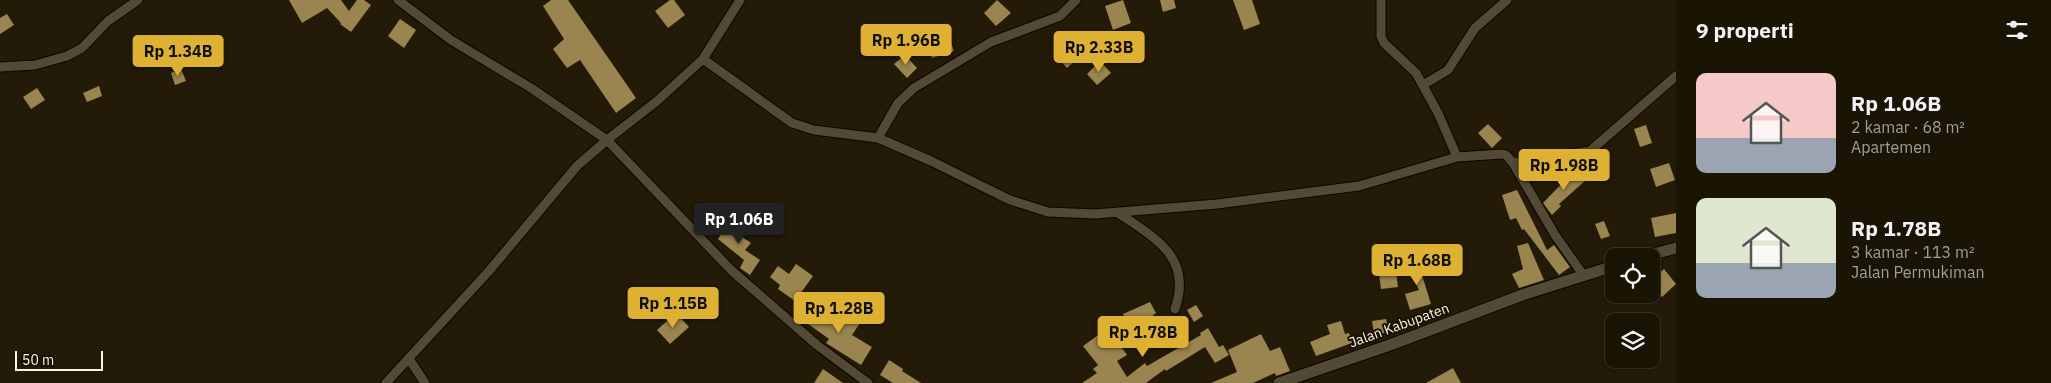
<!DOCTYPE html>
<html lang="id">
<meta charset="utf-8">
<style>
:root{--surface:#1a1405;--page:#272113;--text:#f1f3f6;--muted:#9f9e9a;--line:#383327;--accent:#deb133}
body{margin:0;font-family:"IBM Plex Sans",sans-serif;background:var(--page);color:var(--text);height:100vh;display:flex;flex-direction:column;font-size:19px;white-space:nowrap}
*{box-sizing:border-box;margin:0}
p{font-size:16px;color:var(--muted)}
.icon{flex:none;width:28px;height:28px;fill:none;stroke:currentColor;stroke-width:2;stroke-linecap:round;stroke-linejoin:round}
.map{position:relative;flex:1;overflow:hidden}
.sheet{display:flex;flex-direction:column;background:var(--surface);width:375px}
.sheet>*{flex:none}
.fabs{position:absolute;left:1605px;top:248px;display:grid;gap:10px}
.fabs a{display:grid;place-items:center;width:55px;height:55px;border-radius:10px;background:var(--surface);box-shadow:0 1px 4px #0004,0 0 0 1px var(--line);font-size:25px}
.scale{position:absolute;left:15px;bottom:12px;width:88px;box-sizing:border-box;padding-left:5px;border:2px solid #faf5e8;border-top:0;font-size:14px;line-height:18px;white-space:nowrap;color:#faf5e8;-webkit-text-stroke:4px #191201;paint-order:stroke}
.price{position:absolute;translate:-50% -42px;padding:0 11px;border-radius:5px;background:var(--accent);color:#111;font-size:16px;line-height:32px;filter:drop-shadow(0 1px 2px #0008)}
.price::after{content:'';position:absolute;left:50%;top:30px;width:15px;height:11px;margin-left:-8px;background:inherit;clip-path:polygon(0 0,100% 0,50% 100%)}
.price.selected{background:#222;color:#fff}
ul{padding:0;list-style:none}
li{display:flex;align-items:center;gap:15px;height:125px;padding:0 20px}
li span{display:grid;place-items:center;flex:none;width:140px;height:100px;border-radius:10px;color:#555}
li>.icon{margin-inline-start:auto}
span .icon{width:60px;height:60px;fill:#fffc;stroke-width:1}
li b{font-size:21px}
h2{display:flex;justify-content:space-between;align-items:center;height:60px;padding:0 20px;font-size:21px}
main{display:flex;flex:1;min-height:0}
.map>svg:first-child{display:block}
.building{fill:#9a844f}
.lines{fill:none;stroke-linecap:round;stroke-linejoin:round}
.minor-casing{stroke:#0c0500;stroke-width:11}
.tertiary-casing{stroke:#0c0500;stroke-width:13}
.minor{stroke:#534a35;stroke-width:9}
.tertiary{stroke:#534a35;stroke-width:11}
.labels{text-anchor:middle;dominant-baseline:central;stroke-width:4;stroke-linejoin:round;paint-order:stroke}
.street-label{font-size:14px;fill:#faf5e8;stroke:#191201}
</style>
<main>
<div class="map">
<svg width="1676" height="383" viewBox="0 0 1676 383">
<rect width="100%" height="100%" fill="#231b07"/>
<path class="building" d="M289,0H341L349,11L357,0H364L371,5L351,32L340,24L341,23L327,8L302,23Z
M551,0H568L636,98L616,113L580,60L567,68L553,49L564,39L543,6Z
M670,0H674L685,15L668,28L655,11Z
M997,0L1011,13L996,26L984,13Z
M1123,0L1131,23L1113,30L1105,6Z
M1160,0H1174L1176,8L1163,12Z
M1233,0H1252L1260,24L1244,30Z
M7,14L14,25L0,34V18Z
M400,19L416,30L404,48L388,36Z
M948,34L954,51L932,58L926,42Z
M1069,42L1081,55L1067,68L1055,55Z
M905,55L917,68L907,78L894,64Z
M1100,61L1111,73L1097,85L1087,74Z
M181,69L186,81L175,85L171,73Z
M99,86L102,96L87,102L83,93Z
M37,88L45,100L31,109L23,97Z
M1488,124L1502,138L1492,148L1478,133Z
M1646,125L1652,143L1640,147L1634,129Z
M1669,163L1675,180L1656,187L1650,169Z
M1576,169L1586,180L1559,204L1561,206L1552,215L1543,203Z
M1517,190L1547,250L1554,245L1570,267L1559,275L1524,229L1522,230L1516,218L1510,220L1502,195Z
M1676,213V233L1655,237L1651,218Z
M732,217L742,223L736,233L751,243L745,250L760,260L750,275L740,268L744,260L718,239Z
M1604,221L1610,236L1601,239L1595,224Z
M1528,243L1544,280L1519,288L1512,274L1523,269L1517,246Z
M1415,254L1423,271L1421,272L1431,304L1410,310L1405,294L1419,290L1405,258Z
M1394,257L1398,287L1381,289L1377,259Z
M796,264L813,276L795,301L778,289L780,285L770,277L778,266L789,274Z
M1664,269L1676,284L1662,297L1651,285V280Z
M1150,302L1156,313L1153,315L1163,331L1151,339L1140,320L1128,325L1123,314Z
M1196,305L1203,316L1194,322L1187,310Z
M802,307L816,314L818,311L839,326L849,311L862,320L852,335L872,347L861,365L826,343L829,339L797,316Z
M676,313L689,327L670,344L657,330Z
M1386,319L1389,332L1374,335L1372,321Z
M1341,321L1345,334L1349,333L1352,343L1316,356L1310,342L1330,334L1327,325Z
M1108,328L1127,355L1117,361L1127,377L1145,363L1147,366L1201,335L1200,333L1208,328L1219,347L1223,345L1229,355L1215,363L1205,347L1166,371L1165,369L1146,383H1082L1097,373L1093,369L1098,365L1083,346Z
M1261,334L1270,351L1280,347L1290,371L1276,376L1275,373L1253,383H1211L1237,372L1228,350Z
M889,360L903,369L902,371L921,383H893L880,375Z
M1453,368L1461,383H1426Z
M823,369L843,383H814Z"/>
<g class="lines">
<defs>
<path id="minor" d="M398,0L451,40L531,88L607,140L731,270L817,345L868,383
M1381,0V36L1384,43L1416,73L1438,113L1457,157
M703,59L792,123L814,130L878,138L931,161L1010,200L1048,212L1095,214L1217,204L1359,186L1457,157L1502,154L1506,155L1513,163L1555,235L1584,276
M0,67L35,65L67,56L82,48L108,21L138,0
M1423,85L1448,70L1475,28L1507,0
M878,138L898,103L914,88L991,42L1060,16L1076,0
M1513,163L1590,151L1676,76
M1117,212C1154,238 1193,256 1175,309
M409,359L425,383
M386,383L489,271L577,166L607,140L657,101L703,59L740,0"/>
<path id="tertiary" d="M1646,256L1676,248
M1279,383L1390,345L1525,294L1614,266"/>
</defs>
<use href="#minor" class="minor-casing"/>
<use href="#tertiary" class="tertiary-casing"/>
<use href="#minor" class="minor"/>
<use href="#tertiary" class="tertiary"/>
</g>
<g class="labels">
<g class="street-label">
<text transform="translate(1399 325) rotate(-20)">Jalan Kabupaten</text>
</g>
</g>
</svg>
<div class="fabs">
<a><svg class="icon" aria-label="locate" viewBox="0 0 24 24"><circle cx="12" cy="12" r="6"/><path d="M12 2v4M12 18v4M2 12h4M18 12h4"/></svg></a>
<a><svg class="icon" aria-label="layers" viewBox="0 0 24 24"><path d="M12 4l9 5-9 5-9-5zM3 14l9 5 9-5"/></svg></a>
</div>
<div class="scale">50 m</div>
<b class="price" style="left:906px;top:66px">Rp 1.96B</b>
<b class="price" style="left:1099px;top:73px">Rp 2.33B</b>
<b class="price" style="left:178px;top:77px">Rp 1.34B</b>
<b class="price" style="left:1564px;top:191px">Rp 1.98B</b>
<b class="price selected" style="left:739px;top:245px">Rp 1.06B</b>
<b class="price" style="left:1417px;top:286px">Rp 1.68B</b>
<b class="price" style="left:673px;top:329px">Rp 1.15B</b>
<b class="price" style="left:839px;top:334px">Rp 1.28B</b>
<b class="price" style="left:1143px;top:358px">Rp 1.78B</b>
</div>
<section class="sheet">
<h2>9 properti<svg class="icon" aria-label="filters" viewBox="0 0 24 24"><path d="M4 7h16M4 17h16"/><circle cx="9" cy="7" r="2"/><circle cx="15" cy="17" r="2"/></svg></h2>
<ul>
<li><span style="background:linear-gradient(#f6c9c9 65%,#9aa5b1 0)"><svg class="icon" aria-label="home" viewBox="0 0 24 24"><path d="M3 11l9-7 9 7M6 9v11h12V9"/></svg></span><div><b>Rp 1.06B</b><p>2 kamar · 68 m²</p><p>Apartemen</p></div></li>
<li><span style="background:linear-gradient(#dfe7d0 65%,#9aa5b1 0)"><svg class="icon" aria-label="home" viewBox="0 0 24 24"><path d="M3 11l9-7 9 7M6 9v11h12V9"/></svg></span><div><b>Rp 1.78B</b><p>3 kamar · 113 m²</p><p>Jalan Permukiman</p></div></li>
</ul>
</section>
</main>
